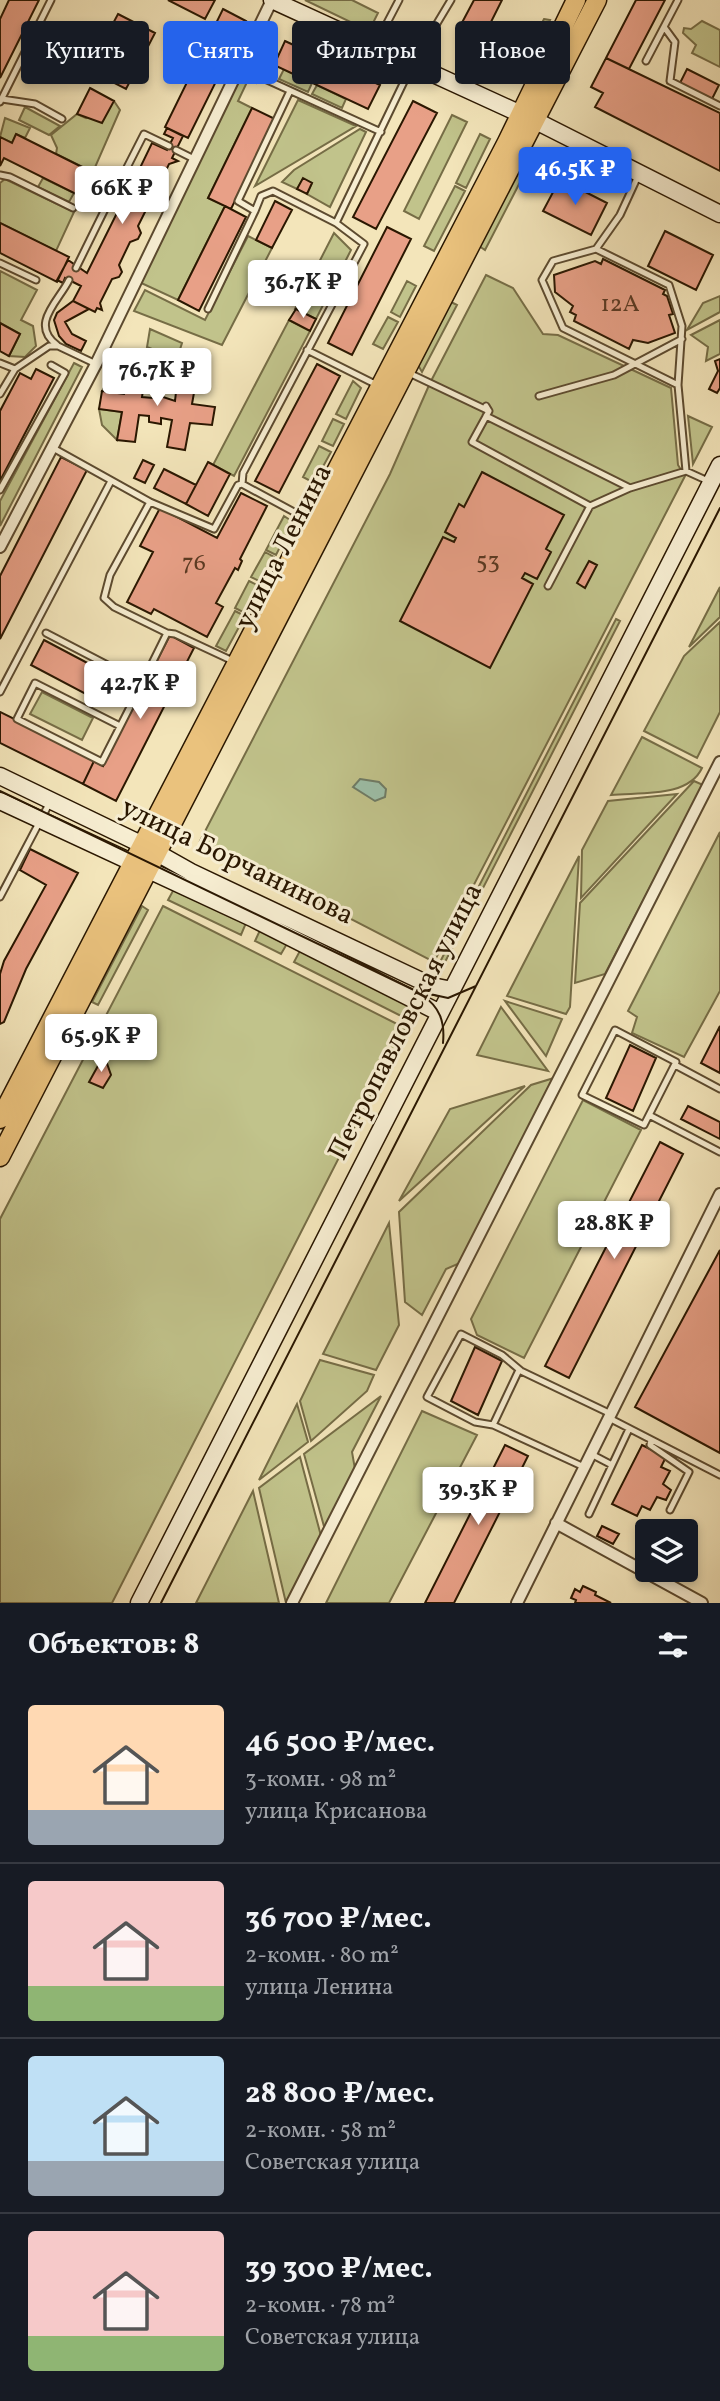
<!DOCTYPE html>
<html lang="ru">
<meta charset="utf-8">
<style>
:root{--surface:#171b24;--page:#242831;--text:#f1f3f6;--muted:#9ea1a6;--line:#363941;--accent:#2563eb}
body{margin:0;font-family:Vollkorn,serif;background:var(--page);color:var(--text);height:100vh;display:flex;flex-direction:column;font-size:26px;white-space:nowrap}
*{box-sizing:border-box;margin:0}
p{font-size:23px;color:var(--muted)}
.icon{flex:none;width:38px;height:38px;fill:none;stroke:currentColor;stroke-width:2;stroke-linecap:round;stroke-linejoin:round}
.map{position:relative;height:1603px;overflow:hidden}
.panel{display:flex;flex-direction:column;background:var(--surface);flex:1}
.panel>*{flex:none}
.hud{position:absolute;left:21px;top:21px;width:679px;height:63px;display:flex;gap:14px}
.buttons{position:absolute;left:635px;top:1519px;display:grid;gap:14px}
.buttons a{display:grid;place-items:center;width:63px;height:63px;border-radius:7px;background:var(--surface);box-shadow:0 4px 10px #0003;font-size:35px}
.price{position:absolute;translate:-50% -60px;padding:0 16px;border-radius:7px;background:#fff;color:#222;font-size:23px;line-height:46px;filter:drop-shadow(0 2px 4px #0008)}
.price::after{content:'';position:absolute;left:50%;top:42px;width:21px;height:16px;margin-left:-10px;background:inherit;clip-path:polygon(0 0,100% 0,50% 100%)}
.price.selected{background:var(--accent);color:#fff}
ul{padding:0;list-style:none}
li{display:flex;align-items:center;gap:21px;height:175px;padding:0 28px}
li+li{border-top:2px solid var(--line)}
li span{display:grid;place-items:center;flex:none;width:196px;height:140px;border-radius:7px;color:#555}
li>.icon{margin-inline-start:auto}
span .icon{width:84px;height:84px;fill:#fffc;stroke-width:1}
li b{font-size:30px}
h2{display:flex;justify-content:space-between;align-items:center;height:84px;padding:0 28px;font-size:30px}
.pill{padding:0 24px;border-radius:7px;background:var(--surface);box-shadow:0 4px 10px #0003;font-size:24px;line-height:63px}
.pill.selected{background:var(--accent);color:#fff}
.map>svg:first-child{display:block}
.green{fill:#c1c38b;stroke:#766d46;stroke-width:2}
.water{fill:#9dc0a9;stroke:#6f7c66;stroke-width:2}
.building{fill:#e8a087;stroke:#2a1701;stroke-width:2}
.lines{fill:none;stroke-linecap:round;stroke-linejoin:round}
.lane-casing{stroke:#5c4a2f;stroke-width:9}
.street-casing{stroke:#5c4a2f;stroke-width:14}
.secondary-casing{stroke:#2a1701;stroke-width:19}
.primary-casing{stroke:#2a1701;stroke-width:21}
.lane{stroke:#f7eed2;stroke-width:5}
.street{stroke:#f7eed2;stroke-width:10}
.secondary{stroke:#f7eed2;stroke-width:16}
.primary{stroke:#eac27d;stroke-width:18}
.tram{stroke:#2a1701;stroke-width:2}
.labels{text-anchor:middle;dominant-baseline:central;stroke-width:6;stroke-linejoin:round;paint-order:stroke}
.number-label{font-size:24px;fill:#5a3922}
.street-label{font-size:28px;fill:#2a1701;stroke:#f7eed2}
</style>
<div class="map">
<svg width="720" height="1603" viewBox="0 0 720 1603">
<rect width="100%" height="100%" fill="#f3e5ba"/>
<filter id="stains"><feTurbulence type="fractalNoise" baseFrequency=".00286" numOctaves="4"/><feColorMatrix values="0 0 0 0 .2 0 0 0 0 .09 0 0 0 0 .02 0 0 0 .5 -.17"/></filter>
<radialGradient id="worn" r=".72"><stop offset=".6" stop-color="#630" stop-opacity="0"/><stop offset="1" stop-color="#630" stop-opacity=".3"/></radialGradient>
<path class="green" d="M305,0H352L378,13L369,31Z
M544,19L550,20L524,70L520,64Z
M702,21L720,30V67L692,53L696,45L683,33L684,28L691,29Z
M284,69L312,83L308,92L279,79Z
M242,73L257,80L256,83L248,80L238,101L252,108L208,198L225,206L178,300L139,282Z
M317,85L346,99L342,108L312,94Z
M298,100L356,126L255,186Z
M114,101L120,110L93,172L56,154L57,148L51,135L77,114L86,118Z
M25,107L60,126L49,135L19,120Z
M452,115L467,122L419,219L404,211Z
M5,118L30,128L25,138L16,134L12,143L0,137Z
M360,129L366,132L330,207L307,194L312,183L303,179L297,189L282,182L294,170Z
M480,134L490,139L466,188L456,183Z
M524,160L530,163L485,250L479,246Z
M43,178L74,193L69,202L38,187Z
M5,179L74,212L56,251L0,223V183Z
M455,186L465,191L434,251L424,246Z
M334,233L351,250L316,319L295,309Z
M248,236L272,248L222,345L134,311L145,290L205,320Z
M0,271L37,290L21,320L33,326L36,346L25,357L9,356L20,334L0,323Z
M486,275L513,288L543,334L558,335L671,388L678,465L685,476L434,962L200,841L390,474L430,383Z
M407,281L416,286L400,317L391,312Z
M720,296V312L687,330L703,303Z
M451,302L457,305L422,372L418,365Z
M388,317L398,322L383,349L373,344Z
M289,320L310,331L234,476L213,465Z
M720,320V354L706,361L708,347L691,335Z
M150,329L182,343L177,359L147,347Z
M74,363L82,367L0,526V501Z
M129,366L124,394L102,391L112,374Z
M353,381L361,388L346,419L336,414Z
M99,409L122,412L117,440L102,425Z
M688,416L712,427L693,464Z
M333,419L344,424L333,446L322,441Z
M319,446L331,452L314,483L303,477Z
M284,516L290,520V527L276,555L266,550Z
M265,552L274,557L261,582L251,577Z
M249,581L259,586L245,613L235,608Z
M720,587V617L689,647Z
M235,611L245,616L226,651L216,646Z
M616,619L620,621L444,964L440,962Z
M720,622V712L697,758L644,731L684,656Z
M42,692L93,718L82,740L30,714Z
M642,737L702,768C688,798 640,792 611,795Z
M694,781L703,785L605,974L575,983L580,903Z
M677,794L581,898L582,850L608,801Z
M720,832V991L684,1057L632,1033L637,1017L628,1011Z
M579,856L570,1007L566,1014L507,996Z
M174,889L246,923L241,935L168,900Z
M142,906L148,910L98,1005L92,1002Z
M163,906L405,1028L112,1603H0V1219Z
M261,928L288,942L281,954L255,941Z
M302,947L412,1006L405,1018L294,962Z
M505,1001L562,1019L546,1056Z
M501,1007L548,1071L477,1055Z
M554,1078L460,1263L446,1269L422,1315L405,1302L399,1212L531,1085Z
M525,1086L399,1201L450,1109Z
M583,1100L641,1130L524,1358L477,1335L471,1319Z
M389,1223L399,1325L376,1370L323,1354Z
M320,1360L374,1375L367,1391L311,1441L300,1401Z
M381,1396L352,1452L355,1469L325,1530L304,1454Z
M297,1404L308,1442L259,1480Z
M422,1411L477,1435L389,1603H326Z
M300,1457L321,1536L286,1603L259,1488Z
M253,1491L279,1603H196Z"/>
<path class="water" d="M360,779L379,782L386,789L385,797L375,801L353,787Z"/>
<path class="building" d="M9,0H39L0,78V19Z
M168,0H215L205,19Z
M474,0H502L480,44L457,32Z
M636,0H665L629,69L606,58Z
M223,9L246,21L188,138L165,127Z
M118,14L155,33L126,89L89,70L99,51L113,59L124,39L109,31Z
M285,41L380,85L368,109L274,65Z
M606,58L720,113V171L595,107L603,93L591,87Z
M687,69L719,85L712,99L680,83Z
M90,88L114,101L102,123L77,114Z
M413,101L437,113L376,229L353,217Z
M252,108L275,119L231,209L208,198Z
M167,128L183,136L172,158L178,161L169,164L158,187L161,195L158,201L150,202L138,226L141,233L138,239L130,242L119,265L122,272L119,277L112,279L100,303L102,310L97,308L95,312L73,301L81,286L65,278L63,283L57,280L68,260L87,273L119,209L104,201L102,205L97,203L107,183L113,185L111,189L126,197L152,143L167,150L173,138L164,134Z
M16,134L108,180L96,204L4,158L0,166V137L12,143Z
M303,178L312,183L307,194L297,189Z
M560,179L607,203L591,235L543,211Z
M275,201L292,210L272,248L256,240Z
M225,206L246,217L199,311L178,300Z
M0,223L69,257L57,282L0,253Z
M387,227L411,239L352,355L328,343Z
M665,231L713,255L696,290L648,266Z
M603,259L665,290L663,294L667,296L673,314L669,315L675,333L648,343L633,340L629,349L574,321L576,315L570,312L573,306L555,292L554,275L595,261L601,264Z
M73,301L89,309L65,322L72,334L86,341L81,351L66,344L59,336L54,320L57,313Z
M296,309L316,319L310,331L289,320Z
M0,323L20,334L9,356L0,351Z
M720,359V388L717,393L709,389L718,371L715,361Z
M317,364L340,376L279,493L255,481Z
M129,366L146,369L142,397L153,398L154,394L175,401L178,374L197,376L192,404L215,407L212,425L190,423L185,450L167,447L172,420L161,418V424L149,422V416L139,415L135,442L117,440L122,412L99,409L102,391L124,394Z
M36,369L54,378L0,481V411L20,373L31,379Z
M61,457L87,470L0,639V576Z
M143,460L154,465L145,483L134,478Z
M208,462L230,474L208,516L186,504Z
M164,469L196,485L186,504L154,488Z
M482,472L564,515L546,549L551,552L537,579L525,573L522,578L533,584L490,668L400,621L443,537L454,542L456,538L445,532L459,504L464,507Z
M241,493L267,506L240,559L242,561L238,570L235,568L216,603L223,607L207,637L154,609L151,614L127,602L153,552L140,546L160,508L217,538Z
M589,561L597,565L585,588L577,583Z
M170,635L194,648L116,801L83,784L94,761L103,766Z
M44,640L112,676L99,701L31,665Z
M0,712L95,759L83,784L0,743Z
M30,849L78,873L26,969L4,1022L0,1024V974L4,961L46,885L20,870Z
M720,1026V1073L701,1063Z
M630,1045L656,1058L633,1111L606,1098Z
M104,1055L111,1075L103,1088L89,1082Z
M688,1106L720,1122V1139L681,1119Z
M660,1142L683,1154L569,1378L545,1366Z
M720,1250V1453L635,1407Z
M475,1347L502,1361L478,1415L451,1401Z
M505,1445L528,1456L454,1603H425Z
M642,1445L666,1457L661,1467L670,1471L663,1484L671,1490L666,1500L657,1497L650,1510L642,1506L637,1516L612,1504Z
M602,1526L619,1534L613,1544L597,1536Z
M583,1586L596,1592L595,1595L611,1603H575L576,1600L571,1598L575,1589L580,1592Z"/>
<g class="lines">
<defs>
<path id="lane" d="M664,27L675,42L670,81L720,106
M376,44L399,0
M646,61L678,0
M241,68L381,132
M2,99L35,104L62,119
M0,102L51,0
M176,150L194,159
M0,175L10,177L73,208
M638,176L620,215L596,249L553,261L542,280L563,328L678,385L686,471L708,481
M115,191L144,134L169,146
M255,211L261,196L273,191L336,223
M596,249L669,285L682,326L678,385
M0,263L36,280
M76,268L108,203
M208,309L255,211L238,201L290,91
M57,345C29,324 59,301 69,280
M307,350L377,385
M101,356L157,361L194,370
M0,363L15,369L49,346H58L96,364
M409,373L489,411
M0,394L15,369
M539,396L614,375L682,339
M486,406L489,411L472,442L590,506L630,488L686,471
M486,416L630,488
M53,448L150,502L214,529L238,485L242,484L307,519
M242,484L243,473L364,244L336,223L412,65L451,0
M0,490L65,373L51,365
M150,502L110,575L104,598L114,607L167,633L175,634L235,662
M548,586L590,506
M46,633L142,683
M0,692L111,481
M120,726L35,683L17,719L102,762C124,719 146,676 167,633
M0,897L49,804
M615,1030L676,1062L644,1125L582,1095Z
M675,1065L720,1089
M649,1115L720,1152
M519,1370L493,1425L475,1422L427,1397L461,1334L502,1355L521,1371L611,1414
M609,1418L720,1475
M493,1425L584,1467
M651,1440L650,1445L689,1472L670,1510
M591,1454L612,1465
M589,1514L629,1429"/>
<path id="street" d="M0,547L96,364L272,0
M556,1523L702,1603
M292,1603L720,762
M517,1603L720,1194"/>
<path id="secondary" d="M272,0L536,121L720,214
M0,776L143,845L191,872L432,986L452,990
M0,801L254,919L440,1013
M139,1603L720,465"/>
<path id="primary" d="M0,1119L507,142L576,0
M0,1157L597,0"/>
</defs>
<use href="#lane" class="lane-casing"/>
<use href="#street" class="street-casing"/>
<use href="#secondary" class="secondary-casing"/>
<use href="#primary" class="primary-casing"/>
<use href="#lane" class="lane"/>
<use href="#street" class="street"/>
<use href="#secondary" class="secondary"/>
<use href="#primary" class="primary"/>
<path class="tram" d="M0,791L416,991L448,998L476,986
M422,995C440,1007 445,1022 443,1043
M161,1603L720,508"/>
</g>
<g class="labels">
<g class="number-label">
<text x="620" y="305">12А</text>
<text x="488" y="562">53</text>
<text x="194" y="564">76</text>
</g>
<g class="street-label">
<text transform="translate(284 547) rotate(-63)">улица Ленина</text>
<text transform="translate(237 862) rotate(26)">улица Борчанинова</text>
<text transform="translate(406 1022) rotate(-63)">Петропавловская улица</text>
</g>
</g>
<rect width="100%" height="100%" filter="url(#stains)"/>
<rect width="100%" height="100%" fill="url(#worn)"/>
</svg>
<div class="buttons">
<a><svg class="icon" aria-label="layers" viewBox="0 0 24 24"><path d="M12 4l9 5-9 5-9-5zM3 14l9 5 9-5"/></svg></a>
</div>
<b class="price selected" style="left:575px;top:207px">46.5K ₽</b>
<b class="price" style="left:122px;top:226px">66K ₽</b>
<b class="price" style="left:303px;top:320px">36.7K ₽</b>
<b class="price" style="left:157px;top:408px">76.7K ₽</b>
<b class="price" style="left:140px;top:721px">42.7K ₽</b>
<b class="price" style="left:101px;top:1074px">65.9K ₽</b>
<b class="price" style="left:614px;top:1261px">28.8K ₽</b>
<b class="price" style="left:478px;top:1527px">39.3K ₽</b>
<div class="hud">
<a class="pill">Купить</a>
<a class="pill selected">Снять</a>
<a class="pill">Фильтры</a>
<a class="pill">Новое</a>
</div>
</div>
<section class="panel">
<h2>Объектов: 8<svg class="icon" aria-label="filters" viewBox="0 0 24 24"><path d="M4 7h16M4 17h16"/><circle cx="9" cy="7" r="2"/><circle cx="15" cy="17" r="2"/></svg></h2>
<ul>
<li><span style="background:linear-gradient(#ffd9b3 75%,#9aa5b1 0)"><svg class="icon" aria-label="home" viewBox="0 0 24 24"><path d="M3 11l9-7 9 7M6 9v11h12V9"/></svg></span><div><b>46 500 ₽/мес.</b><p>3-комн. · 98 m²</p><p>улица Крисанова</p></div></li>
<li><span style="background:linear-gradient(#f6c9c9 75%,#8fb573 0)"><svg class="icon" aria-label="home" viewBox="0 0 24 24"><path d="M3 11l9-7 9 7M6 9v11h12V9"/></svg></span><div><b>36 700 ₽/мес.</b><p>2-комн. · 80 m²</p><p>улица Ленина</p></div></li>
<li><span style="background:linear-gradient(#bfe0f5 75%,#9aa5b1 0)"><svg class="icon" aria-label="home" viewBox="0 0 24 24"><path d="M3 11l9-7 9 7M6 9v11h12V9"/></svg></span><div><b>28 800 ₽/мес.</b><p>2-комн. · 58 m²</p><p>Советская улица</p></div></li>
<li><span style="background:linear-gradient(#f6c9c9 75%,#8fb573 0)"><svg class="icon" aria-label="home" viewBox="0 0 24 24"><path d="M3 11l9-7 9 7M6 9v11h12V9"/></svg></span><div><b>39 300 ₽/мес.</b><p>2-комн. · 78 m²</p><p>Советская улица</p></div></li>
</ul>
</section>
